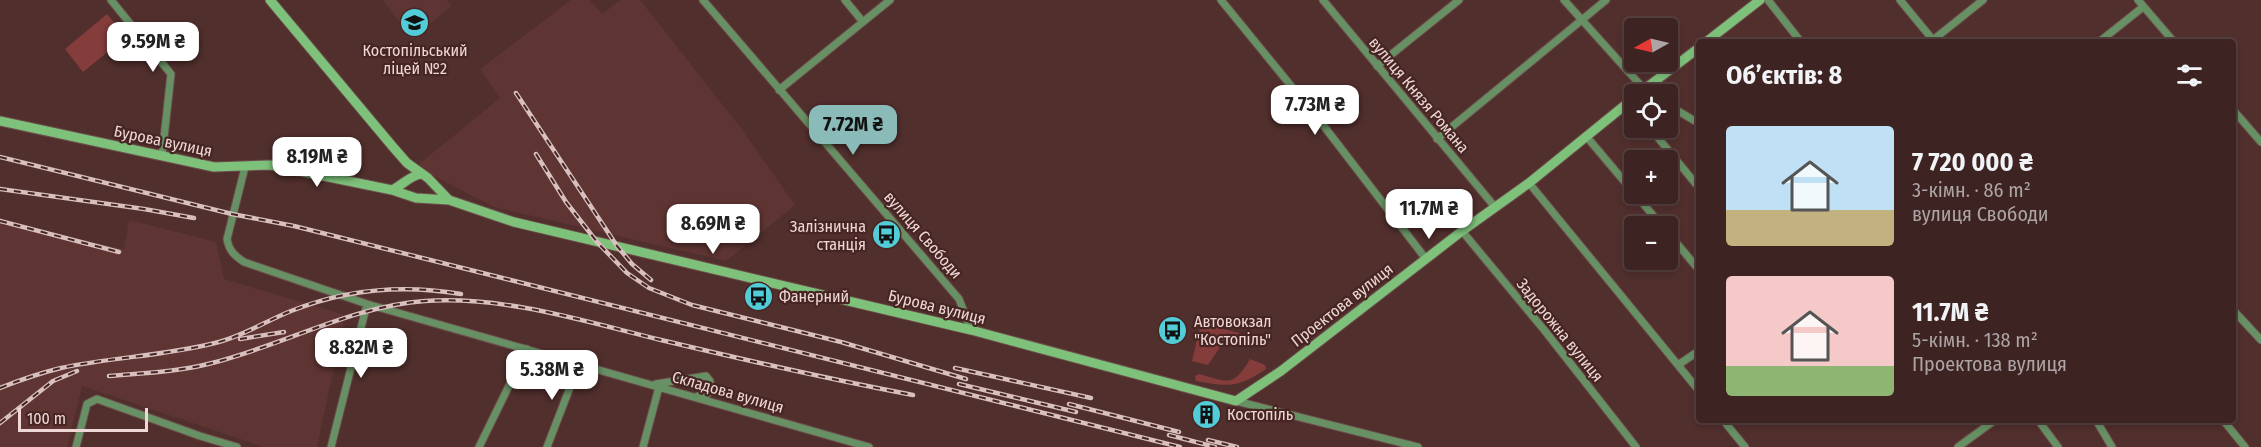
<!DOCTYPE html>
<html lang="uk">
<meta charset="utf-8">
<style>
:root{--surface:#3d2322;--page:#482f2f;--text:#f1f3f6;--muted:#ada4a5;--line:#564040;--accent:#8bbbb9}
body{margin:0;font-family:"Fira Sans Condensed",sans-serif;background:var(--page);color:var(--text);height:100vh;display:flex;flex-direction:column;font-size:22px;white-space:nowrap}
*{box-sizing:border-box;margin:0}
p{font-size:20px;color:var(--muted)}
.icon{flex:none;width:33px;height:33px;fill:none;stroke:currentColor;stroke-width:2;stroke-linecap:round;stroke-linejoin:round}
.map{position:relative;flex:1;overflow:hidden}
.side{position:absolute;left:1696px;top:39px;width:540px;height:384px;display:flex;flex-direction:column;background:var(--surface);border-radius:6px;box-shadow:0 3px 9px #0003,0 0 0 2px var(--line)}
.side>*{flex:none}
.needle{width:39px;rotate:262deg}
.buttons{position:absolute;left:1624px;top:18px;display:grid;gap:12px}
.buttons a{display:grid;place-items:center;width:54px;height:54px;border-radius:6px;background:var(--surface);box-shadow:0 3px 9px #0003,0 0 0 2px var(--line);font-size:30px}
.scale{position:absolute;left:18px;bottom:15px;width:130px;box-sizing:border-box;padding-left:6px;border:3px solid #eed7d5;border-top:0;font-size:16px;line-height:21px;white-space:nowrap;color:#eed7d5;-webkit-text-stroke:4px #462523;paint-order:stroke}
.price{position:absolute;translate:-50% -51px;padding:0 14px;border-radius:12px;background:#fff;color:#222;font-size:20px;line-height:39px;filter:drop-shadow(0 2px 3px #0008)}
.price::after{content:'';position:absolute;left:50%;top:36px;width:18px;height:14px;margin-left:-9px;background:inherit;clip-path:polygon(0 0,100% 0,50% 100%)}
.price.on{background:var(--accent);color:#111}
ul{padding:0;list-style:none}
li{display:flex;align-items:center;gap:18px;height:150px;padding:0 30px}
li span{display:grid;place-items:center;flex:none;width:168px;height:120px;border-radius:6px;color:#555}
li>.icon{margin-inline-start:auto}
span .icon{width:72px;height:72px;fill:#fffc;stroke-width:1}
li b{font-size:26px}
h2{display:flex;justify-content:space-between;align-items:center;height:72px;padding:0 30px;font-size:26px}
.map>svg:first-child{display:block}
.built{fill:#5f3533}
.green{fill:#843d3b}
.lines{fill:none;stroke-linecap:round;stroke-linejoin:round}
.street-casing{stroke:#6d4d4b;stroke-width:9}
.secondary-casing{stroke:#6d4d4b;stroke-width:11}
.street{stroke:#679064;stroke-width:7}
.secondary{stroke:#7ec17b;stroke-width:9}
.rail-casing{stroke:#d8c0be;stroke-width:4.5}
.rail{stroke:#462523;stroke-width:2;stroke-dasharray:7;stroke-linecap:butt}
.labels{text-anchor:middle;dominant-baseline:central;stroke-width:4.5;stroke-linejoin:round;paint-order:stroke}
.poi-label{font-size:16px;fill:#eed7d5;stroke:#462523;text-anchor:start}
.street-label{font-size:16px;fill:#eed7d5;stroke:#462523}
</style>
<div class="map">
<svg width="2261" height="447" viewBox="0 0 2261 447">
<rect width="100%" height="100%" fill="#512f2d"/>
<path class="built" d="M383,0H447L451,6L412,39Z
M571,0H590L602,14L621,0H640L741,128L795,205L726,261L494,207L428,173L419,164L500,98L480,69Z
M129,220L216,242L224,279L345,315L317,447H264L82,386L67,447H0V222L124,249Z"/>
<path class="green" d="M107,14L126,37L83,72L65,49Z
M1201,323L1239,333L1244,338L1242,344L1238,345L1232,342L1229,346L1222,344L1208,365L1192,361Z
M1250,359L1265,365L1266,369C1238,388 1228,387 1196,381L1195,376L1199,374C1228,382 1233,388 1250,359Z"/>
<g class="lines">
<defs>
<path id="street" d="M111,0L171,74L162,156
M703,0L959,299L971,330
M845,0L863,22
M1221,0L1323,125L1426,259
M1323,0L1495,207
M1564,0L1644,89L1651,94
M1768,0L1801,42
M1900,0L1933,40L1983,0
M2138,0L2174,42
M2099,42L2143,7
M1377,66L1459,0
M779,90L890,0
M1668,105L1700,124
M2234,111L2261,142
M1650,128L1700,189
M1586,136L1662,226
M1437,139L1606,0
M245,167L227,239C229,251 235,256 244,262L367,304L869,447
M1529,183L1700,392
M1462,231L1545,331L1636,447
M1668,233L1700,271
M2234,311L2261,340
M1678,365L1700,350
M656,384L706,376L710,381L711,388L706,396H698
M1236,401L1418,447
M1723,420L1745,447
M2038,420L2058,447
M2096,420L2112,447
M2223,420L2245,447
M76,447L87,404L97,399L200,436L237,447
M331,447L367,304
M479,447L527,349
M547,447L579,364
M643,447L659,387
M1958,447L1995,420"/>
<path id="secondary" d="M270,0L393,147L407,163L428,178L449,200
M1706,42L1760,0
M1638,94L1700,47
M0,121L214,167L270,165L392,190L416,198L449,200L514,222L971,330L1236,401L1281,371L1462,231L1529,183L1635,97
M392,190C401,186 411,175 421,174"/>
</defs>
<use href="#street" class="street-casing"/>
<use href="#secondary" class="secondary-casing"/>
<use href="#street" class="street"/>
<use href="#secondary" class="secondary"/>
<defs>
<path id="rail" d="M516,93L617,246L632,264L651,280
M536,154L566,202L597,242L627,273L649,288L692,305L841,342L966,379
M0,157L232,214L294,226L1180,447
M0,189L144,209L194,218
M0,221L119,252
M240,339L284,332
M955,368L1091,398
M109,376C142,373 176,372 208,364C280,347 351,306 425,301C506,296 583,321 661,340C745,360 828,379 913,395
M959,384L1076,412
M0,388C20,380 40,373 61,368C112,357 164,356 215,343C241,337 266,321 291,311C346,289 402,284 461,294
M1069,404L1179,432
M0,423L53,381L77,371
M1169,435L1215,447
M1208,440L1237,447"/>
</defs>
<use href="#rail" class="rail-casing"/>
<use href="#rail" class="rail"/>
</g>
<defs>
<symbol id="school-disc" viewBox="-11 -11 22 22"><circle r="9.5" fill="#52ccd6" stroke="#462523"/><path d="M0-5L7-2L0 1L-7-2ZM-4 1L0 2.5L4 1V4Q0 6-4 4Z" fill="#111"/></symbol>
<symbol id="bus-disc" viewBox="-11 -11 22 22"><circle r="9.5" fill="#52ccd6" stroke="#462523"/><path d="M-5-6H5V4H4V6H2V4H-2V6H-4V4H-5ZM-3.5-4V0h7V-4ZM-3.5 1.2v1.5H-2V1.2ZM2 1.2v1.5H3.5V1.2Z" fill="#111"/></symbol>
<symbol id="building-disc" viewBox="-11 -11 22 22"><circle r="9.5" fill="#52ccd6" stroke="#462523"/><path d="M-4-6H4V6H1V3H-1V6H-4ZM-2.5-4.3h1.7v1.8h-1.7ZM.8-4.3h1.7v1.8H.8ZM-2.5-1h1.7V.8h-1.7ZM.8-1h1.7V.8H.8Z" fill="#111"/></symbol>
</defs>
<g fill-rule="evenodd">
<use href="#school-disc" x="398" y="6" width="33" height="33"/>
<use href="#bus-disc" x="870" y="218" width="33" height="33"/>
<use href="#bus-disc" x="742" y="280" width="33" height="33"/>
<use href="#bus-disc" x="1156" y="314" width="33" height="33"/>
<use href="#building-disc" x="1190" y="398" width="33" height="33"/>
</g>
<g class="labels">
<g class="poi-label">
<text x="415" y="50" text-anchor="middle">Костопільський<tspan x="415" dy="18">ліцей №2</tspan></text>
<text x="866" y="226" text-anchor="end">Залізнична<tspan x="866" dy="18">станція</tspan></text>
<text x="779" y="296">Фанерний</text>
<text x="1194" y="321">Автовокзал<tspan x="1194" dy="18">"Костопіль"</tspan></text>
<text x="1227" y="414">Костопіль</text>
</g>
<g class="street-label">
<text transform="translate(1419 95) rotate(50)">вулиця Князя Романа</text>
<text transform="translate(163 141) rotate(12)">Бурова вулиця</text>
<text transform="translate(923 235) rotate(49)">вулиця Свободи</text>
<text transform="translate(1342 305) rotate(-38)">Проектова вулиця</text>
<text transform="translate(937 307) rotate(14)">Бурова вулиця</text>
<text transform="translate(1560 330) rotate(51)">Задорожна вулиця</text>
<text transform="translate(728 392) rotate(16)">Складова вулиця</text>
</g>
</g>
</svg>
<div class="buttons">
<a><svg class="needle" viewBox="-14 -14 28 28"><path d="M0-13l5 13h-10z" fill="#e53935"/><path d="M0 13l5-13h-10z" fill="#ada4a5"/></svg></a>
<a><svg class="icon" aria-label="locate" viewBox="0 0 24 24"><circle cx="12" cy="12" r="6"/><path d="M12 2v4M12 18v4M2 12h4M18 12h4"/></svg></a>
<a>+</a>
<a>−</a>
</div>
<div class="scale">100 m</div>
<b class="price" style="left:153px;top:73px">9.59M ₴</b>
<b class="price" style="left:1315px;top:136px">7.73M ₴</b>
<b class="price on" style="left:853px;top:156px">7.72M ₴</b>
<b class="price" style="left:317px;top:188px">8.19M ₴</b>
<b class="price" style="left:1429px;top:240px">11.7M ₴</b>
<b class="price" style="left:713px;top:255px">8.69M ₴</b>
<b class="price" style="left:361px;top:379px">8.82M ₴</b>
<b class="price" style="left:552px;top:401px">5.38M ₴</b>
<section class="side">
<h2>Об’єктів: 8<svg class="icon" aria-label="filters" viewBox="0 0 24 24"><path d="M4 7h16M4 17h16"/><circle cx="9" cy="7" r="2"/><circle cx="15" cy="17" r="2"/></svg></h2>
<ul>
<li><span style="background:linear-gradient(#bfe0f5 70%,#c2b280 0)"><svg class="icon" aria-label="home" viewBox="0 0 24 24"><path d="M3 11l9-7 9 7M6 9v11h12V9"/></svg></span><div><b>7 720 000 ₴</b><p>3-кімн. · 86 m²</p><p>вулиця Свободи</p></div></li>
<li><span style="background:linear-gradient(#f6c9c9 75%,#8fb573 0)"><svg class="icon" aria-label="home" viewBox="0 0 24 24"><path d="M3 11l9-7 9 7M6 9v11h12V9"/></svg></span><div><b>11.7M ₴</b><p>5-кімн. · 138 m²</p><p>Проектова вулиця</p></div></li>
</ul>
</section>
</div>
